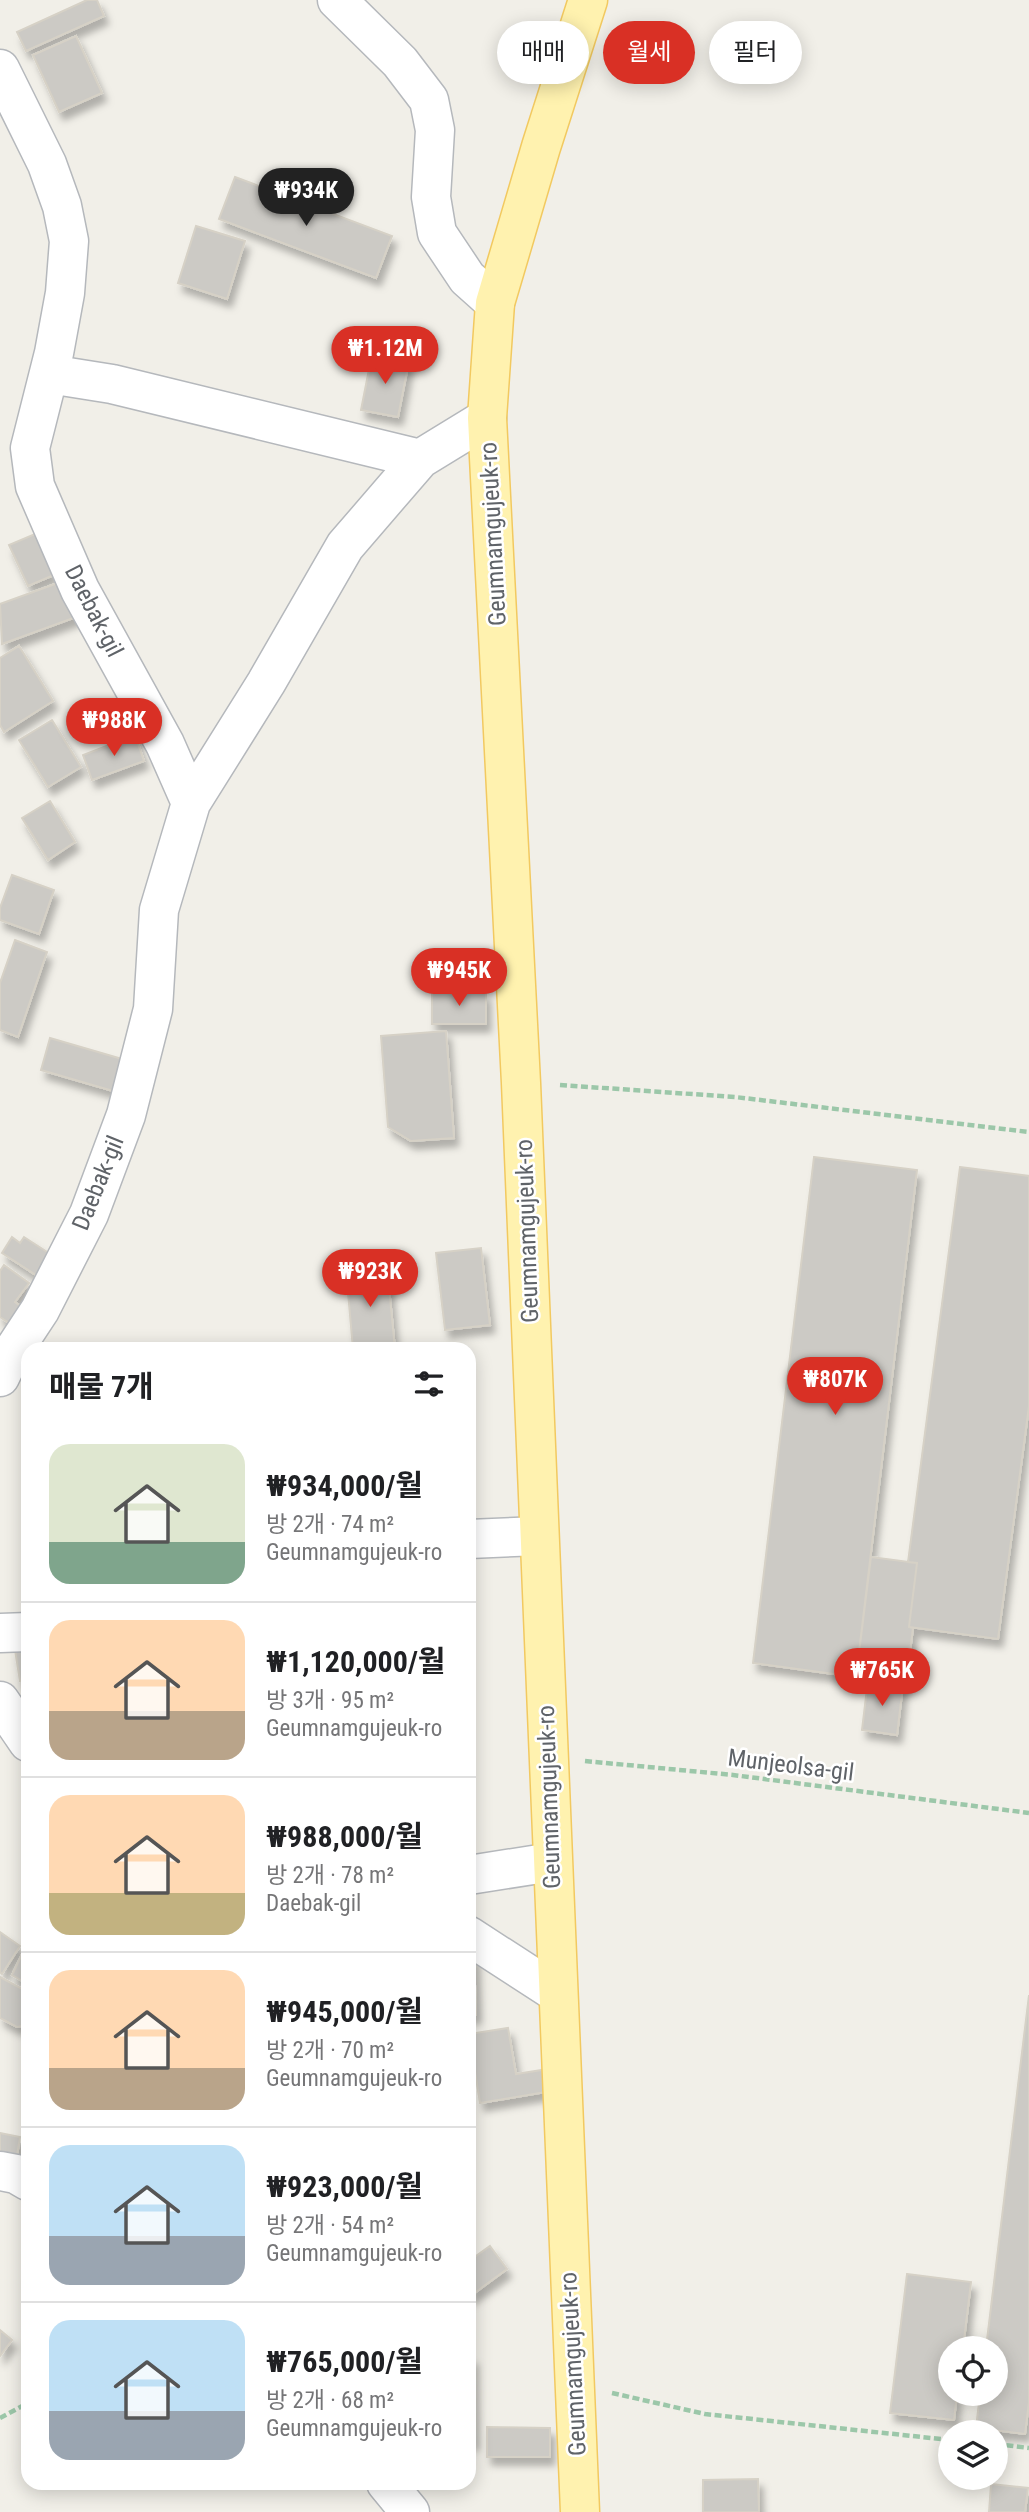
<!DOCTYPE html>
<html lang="ko">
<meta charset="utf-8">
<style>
:root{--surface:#fff;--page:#f6f6f6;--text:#202124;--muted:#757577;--line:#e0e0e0;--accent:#d93025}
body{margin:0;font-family:"Roboto Condensed","Noto Sans KR",sans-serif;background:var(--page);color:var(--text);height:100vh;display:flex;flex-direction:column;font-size:26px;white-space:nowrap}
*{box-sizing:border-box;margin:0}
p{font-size:23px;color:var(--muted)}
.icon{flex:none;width:38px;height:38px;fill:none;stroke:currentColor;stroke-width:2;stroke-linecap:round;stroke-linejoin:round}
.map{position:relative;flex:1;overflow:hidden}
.drawer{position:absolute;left:21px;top:1342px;width:455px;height:1148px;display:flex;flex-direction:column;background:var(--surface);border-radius:21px;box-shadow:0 4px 18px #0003}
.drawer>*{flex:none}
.hud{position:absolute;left:497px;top:21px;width:427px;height:63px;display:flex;gap:14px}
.fabs{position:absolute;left:938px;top:2336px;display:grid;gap:14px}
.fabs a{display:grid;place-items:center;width:70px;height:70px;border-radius:50%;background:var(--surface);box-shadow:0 4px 18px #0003;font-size:35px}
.price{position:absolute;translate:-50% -60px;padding:0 16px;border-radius:24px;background:var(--accent);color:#fff;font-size:23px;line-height:46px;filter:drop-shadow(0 2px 4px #0008)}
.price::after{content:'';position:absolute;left:50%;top:42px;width:21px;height:16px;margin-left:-10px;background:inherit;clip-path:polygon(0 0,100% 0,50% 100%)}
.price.active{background:#222;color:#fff}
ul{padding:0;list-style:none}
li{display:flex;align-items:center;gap:21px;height:175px;padding:0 28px}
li+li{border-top:2px solid var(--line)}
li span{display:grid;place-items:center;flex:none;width:196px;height:140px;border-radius:21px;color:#555}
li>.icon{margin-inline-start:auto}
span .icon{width:84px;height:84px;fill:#fffc;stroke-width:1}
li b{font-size:30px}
h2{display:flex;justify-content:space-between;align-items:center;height:84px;padding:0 28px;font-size:30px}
.tag{padding:0 24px;border-radius:32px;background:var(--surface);box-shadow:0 4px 18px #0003;font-size:24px;line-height:63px}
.tag.active{background:var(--accent);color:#fff}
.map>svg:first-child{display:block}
.building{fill:#cccac5;stroke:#d6d1c6;stroke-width:2;filter:url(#shadow)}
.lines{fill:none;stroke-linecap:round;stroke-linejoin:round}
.minor-casing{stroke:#b5b8bc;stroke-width:41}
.major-casing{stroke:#f2c960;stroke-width:41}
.path{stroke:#9cc7a9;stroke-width:4.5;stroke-dasharray:7 3.5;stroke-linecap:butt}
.minor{stroke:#fff;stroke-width:38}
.major{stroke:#fff2af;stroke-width:38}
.labels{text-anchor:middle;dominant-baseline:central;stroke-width:5;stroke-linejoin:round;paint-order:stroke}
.street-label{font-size:24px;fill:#5f6368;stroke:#fff}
</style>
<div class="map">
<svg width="1029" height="2512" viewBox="0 0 1029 2512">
<defs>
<filter id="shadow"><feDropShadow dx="4.5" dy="8" stdDeviation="3.5" flood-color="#0004"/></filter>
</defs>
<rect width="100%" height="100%" fill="#f1efe8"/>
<path class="building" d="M87,0H97L104,16L26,51L17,32Z
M76,36L102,93L59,112L33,55Z
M235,177L392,236L376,278L219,219Z
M196,226L245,241L227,299L178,283Z
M372,354L409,361L398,417L361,410Z
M35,534L54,575L28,586L9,545Z
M66,580L79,616L2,644L0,604Z
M19,646L53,701L4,732L0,725V658Z
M52,720L81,767L48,787L19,740Z
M135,735L144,761L92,780L83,755Z
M50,801L75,842L48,860L22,818Z
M12,875L54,890L39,934L0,920V908Z
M15,940L47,952L18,1037L0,1030V983Z
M432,993H486V1024H432Z
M446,1031L454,1138L411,1141L388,1127L381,1036Z
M50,1038L122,1059L113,1091L41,1070Z
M814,1157L917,1170L856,1677L753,1663Z
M960,1167L1029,1176V1406L998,1639L909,1627L917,1563L908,1562Z
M12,1237L20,1243L24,1237L55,1257L42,1279L2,1253Z
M481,1248L490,1325L445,1330L436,1253Z
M4,1265L29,1283L15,1302L27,1311L15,1327L0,1317V1271Z
M387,1267L395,1349H353L346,1270Z
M871,1557L917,1563L909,1627L913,1628L906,1684L856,1677Z
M28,1648V1679L20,1681L15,1650Z
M868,1680L903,1685L897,1735L862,1730Z
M0,1932L20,1946L2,1974L0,1972Z
M28,1942V1984L12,1975Z
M469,1955H474L476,2015L469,2016Z
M0,1977L28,1992V2025L17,2027L0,2018Z
M1029,1995V2402L1025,2434L976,2428L980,2394H996V2348H986Z
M508,2028L516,2074L542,2070L546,2092L480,2103L469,2034Z
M0,2133L20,2137L16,2162L0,2160Z
M490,2246L507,2269L469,2297V2261Z
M907,2274L971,2282L963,2348H950V2394H957L954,2420L890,2413Z
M0,2330L12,2340L0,2356Z
M469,2357H473L474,2442H469Z
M487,2427L550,2428V2457H487Z
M758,2479L759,2512H703V2480Z
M991,2484L1028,2488L1025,2512H989Z"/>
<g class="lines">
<defs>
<path id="minor" d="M337,0L400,62L429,100L435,130L431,197L437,233L467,278L495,303
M0,69L47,164L62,206L69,241L65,293L54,353L30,448L35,486L80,590L165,744L191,803
M49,374L112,384L420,459
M0,1377L11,1354L40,1310L89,1214L126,1115L153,1009L159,910L191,803L266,683L345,546L420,459L487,418
M469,1539L539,1536
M0,1633L28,1632
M0,1701L28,1742
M469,1875L552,1862
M469,1936L557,1993
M0,2171L16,2174L28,2181
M386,2483L410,2512"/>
<path id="major" d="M580,2512L521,1083L487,418L495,303L541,147L588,0"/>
</defs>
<use href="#minor" class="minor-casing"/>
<use href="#major" class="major-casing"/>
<path class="path" d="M560,1085L735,1097L1029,1132
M585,1761L733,1775L1029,1813
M612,2393L705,2414L950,2440
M0,2418L28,2403
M996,2444L1029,2448"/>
<use href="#minor" class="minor"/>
<use href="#major" class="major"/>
</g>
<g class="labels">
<g class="street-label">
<text transform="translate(493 534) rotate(-93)">Geumnamgujeuk-ro</text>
<text transform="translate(94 611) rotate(63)">Daebak-gil</text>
<text transform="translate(98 1183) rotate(-68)">Daebak-gil</text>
<text transform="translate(527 1231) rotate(-92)">Geumnamgujeuk-ro</text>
<text transform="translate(791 1765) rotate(7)">Munjeolsa-gil</text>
<text transform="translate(549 1797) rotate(-92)">Geumnamgujeuk-ro</text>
<text transform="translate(573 2364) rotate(-93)">Geumnamgujeuk-ro</text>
</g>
</g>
</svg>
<div class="fabs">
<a><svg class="icon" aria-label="locate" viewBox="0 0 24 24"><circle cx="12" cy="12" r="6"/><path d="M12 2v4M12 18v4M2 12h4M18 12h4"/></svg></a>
<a><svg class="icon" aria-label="layers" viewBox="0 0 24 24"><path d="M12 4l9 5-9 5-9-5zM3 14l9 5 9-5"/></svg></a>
</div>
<b class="price active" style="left:306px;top:228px">₩934K</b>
<b class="price" style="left:385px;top:386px">₩1.12M</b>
<b class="price" style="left:114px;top:758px">₩988K</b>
<b class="price" style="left:459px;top:1008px">₩945K</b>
<b class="price" style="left:370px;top:1309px">₩923K</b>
<b class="price" style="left:835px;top:1417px">₩807K</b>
<b class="price" style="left:882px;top:1708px">₩765K</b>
<div class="hud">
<a class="tag">매매</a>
<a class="tag active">월세</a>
<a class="tag">필터</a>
</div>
<section class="drawer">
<h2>매물 7개<svg class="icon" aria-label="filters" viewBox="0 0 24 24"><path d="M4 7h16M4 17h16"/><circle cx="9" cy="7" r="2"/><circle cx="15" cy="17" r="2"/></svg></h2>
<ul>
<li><span style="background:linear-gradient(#dfe7d0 70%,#7fa58c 0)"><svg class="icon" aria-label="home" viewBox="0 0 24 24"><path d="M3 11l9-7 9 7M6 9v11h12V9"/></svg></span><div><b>₩934,000/월</b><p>방 2개 · 74 m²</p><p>Geumnamgujeuk-ro</p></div></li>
<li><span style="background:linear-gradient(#ffd9b3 65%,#b9a48a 0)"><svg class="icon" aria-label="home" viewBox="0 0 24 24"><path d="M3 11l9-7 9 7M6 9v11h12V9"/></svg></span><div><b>₩1,120,000/월</b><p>방 3개 · 95 m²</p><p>Geumnamgujeuk-ro</p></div></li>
<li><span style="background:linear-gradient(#ffd9b3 70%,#c2b280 0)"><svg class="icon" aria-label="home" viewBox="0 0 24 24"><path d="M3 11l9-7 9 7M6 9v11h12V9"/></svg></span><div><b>₩988,000/월</b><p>방 2개 · 78 m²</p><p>Daebak-gil</p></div></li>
<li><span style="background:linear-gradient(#ffd9b3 70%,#b9a48a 0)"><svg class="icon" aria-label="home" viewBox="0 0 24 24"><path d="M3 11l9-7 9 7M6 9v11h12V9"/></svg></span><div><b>₩945,000/월</b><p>방 2개 · 70 m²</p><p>Geumnamgujeuk-ro</p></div></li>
<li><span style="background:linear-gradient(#bfe0f5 65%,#9aa5b1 0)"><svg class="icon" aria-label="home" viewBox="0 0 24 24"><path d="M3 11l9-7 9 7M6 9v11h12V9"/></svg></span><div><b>₩923,000/월</b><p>방 2개 · 54 m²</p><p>Geumnamgujeuk-ro</p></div></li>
<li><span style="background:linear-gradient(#bfe0f5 65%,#9aa5b1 0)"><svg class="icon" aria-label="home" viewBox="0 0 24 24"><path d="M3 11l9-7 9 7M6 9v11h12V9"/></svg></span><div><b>₩765,000/월</b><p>방 2개 · 68 m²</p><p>Geumnamgujeuk-ro</p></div></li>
</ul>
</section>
</div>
